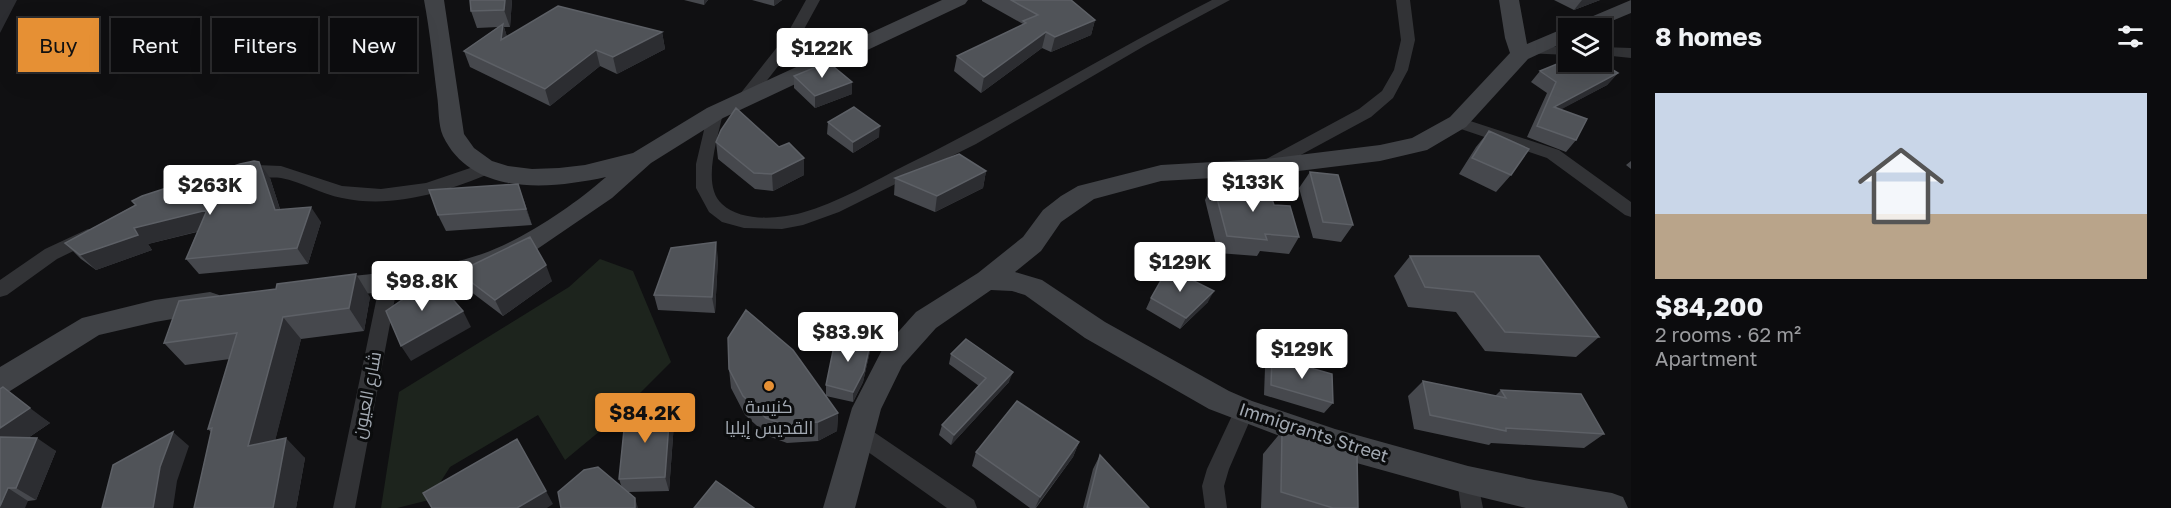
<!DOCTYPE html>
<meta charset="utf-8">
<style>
:root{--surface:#0c0c0e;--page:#151517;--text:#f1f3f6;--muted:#9a9b9e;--line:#2c2c2e;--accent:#e69034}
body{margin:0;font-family:"Golos Text",Cairo,sans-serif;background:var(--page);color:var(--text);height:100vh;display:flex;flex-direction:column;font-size:22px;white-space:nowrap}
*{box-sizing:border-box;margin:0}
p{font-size:20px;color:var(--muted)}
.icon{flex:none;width:33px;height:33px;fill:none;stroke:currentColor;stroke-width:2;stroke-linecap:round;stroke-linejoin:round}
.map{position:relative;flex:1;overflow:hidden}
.panel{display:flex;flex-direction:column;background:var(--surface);width:540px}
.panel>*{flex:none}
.guide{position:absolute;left:18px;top:18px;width:570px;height:54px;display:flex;gap:12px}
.buttons{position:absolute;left:1558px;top:18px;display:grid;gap:12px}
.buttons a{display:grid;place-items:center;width:54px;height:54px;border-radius:0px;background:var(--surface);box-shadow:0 6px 24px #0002,0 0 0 2px var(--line);font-size:30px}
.price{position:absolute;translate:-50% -51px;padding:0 14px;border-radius:6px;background:#fff;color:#222;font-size:20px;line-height:39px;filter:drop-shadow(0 2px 3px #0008)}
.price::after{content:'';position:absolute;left:50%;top:36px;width:18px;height:14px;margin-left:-9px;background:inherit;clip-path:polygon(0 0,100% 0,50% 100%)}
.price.current{background:var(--accent);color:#111}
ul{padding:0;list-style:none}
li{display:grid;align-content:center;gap:12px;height:318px;padding:0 24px}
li+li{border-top:2px solid var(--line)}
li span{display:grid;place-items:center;height:186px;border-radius:0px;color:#555}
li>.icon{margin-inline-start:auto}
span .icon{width:108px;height:108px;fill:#fffc;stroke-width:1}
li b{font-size:26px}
h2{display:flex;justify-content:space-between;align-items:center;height:72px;padding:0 24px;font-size:26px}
.tag{padding:0 21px;border-radius:0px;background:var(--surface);box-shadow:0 6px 24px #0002,0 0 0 2px var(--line);font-size:21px;line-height:54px}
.tag.current{background:var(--accent);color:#111}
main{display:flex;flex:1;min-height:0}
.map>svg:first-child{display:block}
.green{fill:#1d241d}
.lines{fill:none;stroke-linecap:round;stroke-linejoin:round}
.street{fill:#323336;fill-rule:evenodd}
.secondary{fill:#404246;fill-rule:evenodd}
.wall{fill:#46484d}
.shaded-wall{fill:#2c2d31}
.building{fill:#505358;stroke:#5d6066;stroke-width:1.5}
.poi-dot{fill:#e69034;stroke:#0b0c0d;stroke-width:2}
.labels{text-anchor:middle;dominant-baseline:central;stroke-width:6;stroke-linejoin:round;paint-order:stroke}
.street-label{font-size:18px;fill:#a2a9b2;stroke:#0b0c0d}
.poi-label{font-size:18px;fill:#a2a9b2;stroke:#0b0c0d}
</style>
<main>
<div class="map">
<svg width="1631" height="508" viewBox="0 0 1631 508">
<rect width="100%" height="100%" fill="#101012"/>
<path class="green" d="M600,259L633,271L671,362L612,421L565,460L538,415L450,467L429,500L397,508H381L399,392L569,287Z"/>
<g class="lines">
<path class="street" d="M806,0H820L797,42L750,102H740L737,98L740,94L786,36Z
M1212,0H1230L1146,45L976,144L839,212L803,225L782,229L744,228L722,222L709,212L696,188V164L709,109H721L723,113C718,138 701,185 722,204C741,222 778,219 801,213C838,203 874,181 908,164C1012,113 1110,52 1212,0Z
M1396,0H1410L1415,40L1408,70L1393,98L1371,117L1271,171H1259L1257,167L1259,163L1359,109L1382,91L1394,70L1401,40Z
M1529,46L1569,47V55L1524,53L1522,50Z
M1602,47L1631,48V58L1602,55Z
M1458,117L1559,150L1631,202V217L1625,215L1547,158L1452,126L1450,122L1452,118Z
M485,163L491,165L493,169L491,173C445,192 393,209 342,198C321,194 302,182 281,178C266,176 249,181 235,177L233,173L235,169L257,165L281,166L342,186L381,189L426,183Z
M88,229L94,231L97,236L94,241L57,259L7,295L0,297V280L45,249Z
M389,275L396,277L398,282L355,508H333L380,282L382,277Z
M1244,402L1251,405L1254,411L1229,469L1224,486L1227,508H1205L1202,486L1207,469L1237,405Z
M861,426L868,428L974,500L977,508H947L854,442L850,435L854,428Z
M1468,470L1476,473L1483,508H1461L1457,480L1460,473Z"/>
<path class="secondary" d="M424,0H444L464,134L474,148L492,161L508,166L532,169L559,168L585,165L633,153L707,108L942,0H968L965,4L723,118L651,163L612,198L527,256L486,273L437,284L329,299L320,296L316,289L320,282L329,279C378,272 436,270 482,254C524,239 573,206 606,177C551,189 472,197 443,136C438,125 439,108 437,95C433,63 430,32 424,0Z
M1499,0H1519L1527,44L1631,0V13L1595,28H1569V40L1528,59L1466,127L1427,150L1380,161L1265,175L1161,181L1094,199L1061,222L1041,251L1015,272L1042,280L1105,322L1229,391L1252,401L1335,429L1468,466L1534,480L1612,493L1623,497L1628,508H1526L1468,494L1335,457L1209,409L1085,338L1025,295L1012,291L991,290L936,328L902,366L881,409L855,508H823L852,408L882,350L916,312L978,273L1023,237L1043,210L1061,196L1078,186L1161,165L1265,159L1380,145L1412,138L1450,117L1510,53L1505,38Z
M210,292L219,295L223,303L219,311L155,322L99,335L10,391L0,394V367L82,318L155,300Z"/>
</g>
<path class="wall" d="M470,0H512L510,27H504L507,37L662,32L665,49L617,74L600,66L550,106L470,67L464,51L498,27L477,28L471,11Z
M684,0H708L704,5Z
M752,0H782L774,6Z
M982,0H1071L1095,20L1091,35L1051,52L1042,48L981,93L954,71L957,56L1023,25V24L982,1Z
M1554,0H1600L1574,10Z
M1540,71L1618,73L1607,85L1561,109L1576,140L1566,152L1527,137L1547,93L1531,82Z
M794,76L852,82V94L815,108L794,88Z
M828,122L879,137L853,153L827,134Z
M1489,131L1511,175L1496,192L1459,174L1476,147Z
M716,142L779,147L804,158V175L773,191L755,189L718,159Z
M1631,161V169L1626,165Z
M986,171L983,188L935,212L894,195L895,178Z
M1310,172L1353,225L1341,242L1313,238L1299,188Z
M270,178L280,209L321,222L308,264L199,274L186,259L197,232L148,244L152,250L96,270L81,259L65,243L135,205L132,201Z
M1213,183L1274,205L1299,237L1289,254L1260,251L1257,256L1218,253L1205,200Z
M524,201L532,225L446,231L438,215Z
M1410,256L1599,337L1576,357L1485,351L1456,312L1408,307L1394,276Z
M718,258L715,313L658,310L654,295Z
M458,272L552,281L503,316L466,288Z
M370,297L364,331L301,339L275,440L305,458L296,508H194L211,432L208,429L230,359L185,365L164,343Z
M1151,298L1208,302L1180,329L1146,309Z
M871,340L870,351L863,382L853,402L826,396L838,413L837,431L818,441L787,443L768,436L745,415L731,388L729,369L826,395V385Z
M951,354L1009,382L951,445L939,435L942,425L979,386L949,364Z
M1272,357L1333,403L1324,413L1264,395L1265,368Z
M1423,381L1495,396L1501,390L1604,434L1584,448L1491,443L1489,445L1414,429L1408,396Z
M0,389L50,423L28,438L56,451L36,500L28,501L0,508Z
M670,409L674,423L669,491L628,492L622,488L619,479Z
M1282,431L1358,508H1261L1263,454Z
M1079,442L1073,457L1036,508H1030L972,466L976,452Z
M1100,455L1149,508H1083L1093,469Z"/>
<path class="shaded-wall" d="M0,0H17L0,33Z
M505,0H512L510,27L504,10Z
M704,0H708L704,5Z
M774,0H782L774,6Z
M1582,0H1600L1574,10Z
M1095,20L1091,35L1051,52L1055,37Z
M503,24L508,40H501Z
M662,32L665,49L617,74L613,57Z
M1046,32L1042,48L981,93L984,77Z
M596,50L600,66L550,106L545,89Z
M1618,73L1607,85L1545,118L1554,107Z
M852,82V94L815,108V96Z
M880,126L879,137L853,153V142Z
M804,158V175L773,191L772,174Z
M259,162L270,178L285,225L275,210Z
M986,171L983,188L935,212L937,196Z
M518,184L524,201L532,225L526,209Z
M311,207L321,222L308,264L297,248Z
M207,210L219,226L148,244L152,250L96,270L80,255L134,228Z
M716,242L718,258L715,313L712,297Z
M546,265L552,281L503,316L495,300Z
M356,274L370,297L364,331L349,308Z
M1214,291L1208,302L1180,329L1186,318Z
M463,311L471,327L411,361L401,346Z
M283,317L301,339L269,465L248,446Z
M871,340L870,351L863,382L853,402V392Z
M1013,372L1009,382L951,445L954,435Z
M30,408L50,423L0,457V428Z
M670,409L674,423L669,491L665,477Z
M838,413L837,431L818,441V422Z
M173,432L189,446L177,481L173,508H153L160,467Z
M37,438L56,451L36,500L16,488Z
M286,438L305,458L296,508H273Z
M1079,442L1073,457L1035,508L1040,497Z
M8,488L28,501L25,508H0Z
M546,491L553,504L547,508H517Z
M635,498L638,508H635Z"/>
<path class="building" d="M470,0H505L504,10L471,11Z
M1011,0H1071L1095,20L1055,37L1046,32L984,77L957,56L1026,23L1023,21L1038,15Z
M558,6L662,32L613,57L596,50L545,89L464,51L503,24L501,40Z
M1569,59V62H1600L1618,73L1554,107L1587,119L1576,140L1537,126L1556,82L1540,71Z
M828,62L852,82L815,96L794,76Z
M854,107L880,126L853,142L828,122Z
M736,108L779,147L789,143L804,158L772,174L754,173L716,142L721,130Z
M1489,131L1529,149L1511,175L1472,158Z
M959,154L986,171L937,196L895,178Z
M254,161L259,162L275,210L311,207L297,248L186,259L207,210L134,228L138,235L80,255L65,243L136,205L132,201L142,196L240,164Z
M1310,172L1338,175L1353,225L1323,222Z
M1213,183L1268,188L1274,205L1290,206L1299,237L1265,234L1267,240L1227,236Z
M518,184L526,209L438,215L429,190Z
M530,237L546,265L495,300L458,272Z
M716,242L712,297L654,295L671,248Z
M1410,256H1539L1599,337L1505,332L1474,292L1425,287Z
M1168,268L1214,291L1186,318L1151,298Z
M356,274L349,308L283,317L248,446L286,438L273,508H194L212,428L208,429L237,333L164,343L179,301L276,289L277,284Z
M434,278L463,311L401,346L386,311Z
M746,310L793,350L838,413L818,422L786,425L766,418L743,396L729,369L728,338Z
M836,336L871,340L864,371L853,392L826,385Z
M966,339L1013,372L954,435L942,425L986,378L951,354Z
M1272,357L1332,374L1333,403L1271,385Z
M1423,381L1506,398L1501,390L1581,394L1604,434L1506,428V431L1430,415Z
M3,387L30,408L0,428V389Z
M1017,401L1079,442L1040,497L976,452Z
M670,409L665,477L619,479L626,410Z
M1282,431L1357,453L1358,508H1333L1281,492Z
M173,432L160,467L153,508H102L113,465Z
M0,437L37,438L16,488H8L0,506Z
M517,439L546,491L517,508H432L423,493Z
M1100,455L1149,508H1087Z
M598,467L635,498V508H561L558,492L584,470Z
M716,481L754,508H694Z"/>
<circle class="poi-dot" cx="769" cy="386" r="6"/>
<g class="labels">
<g class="street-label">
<text transform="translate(366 395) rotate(-79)">شارع العيون</text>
<text transform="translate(1314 432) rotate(18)">Immigrants Street</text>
</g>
<g class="poi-label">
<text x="769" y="406">كنيسة<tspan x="769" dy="21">القديس إيليا</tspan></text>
</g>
</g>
</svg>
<div class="buttons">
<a><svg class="icon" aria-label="layers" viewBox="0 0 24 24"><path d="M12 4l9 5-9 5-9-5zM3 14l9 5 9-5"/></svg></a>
</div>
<b class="price" style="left:822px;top:79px">$122K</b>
<b class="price" style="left:1253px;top:213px">$133K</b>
<b class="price" style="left:210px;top:216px">$263K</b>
<b class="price" style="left:1180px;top:293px">$129K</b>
<b class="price" style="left:422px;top:312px">$98.8K</b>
<b class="price" style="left:848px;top:363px">$83.9K</b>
<b class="price" style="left:1302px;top:380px">$129K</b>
<b class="price current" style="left:645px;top:444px">$84.2K</b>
<div class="guide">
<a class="tag current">Buy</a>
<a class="tag">Rent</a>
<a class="tag">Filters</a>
<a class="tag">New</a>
</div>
</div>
<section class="panel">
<h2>8 homes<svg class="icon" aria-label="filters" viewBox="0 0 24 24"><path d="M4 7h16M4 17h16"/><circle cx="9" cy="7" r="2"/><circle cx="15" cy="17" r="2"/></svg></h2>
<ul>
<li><span style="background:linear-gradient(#c9d6e8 65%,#b9a48a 0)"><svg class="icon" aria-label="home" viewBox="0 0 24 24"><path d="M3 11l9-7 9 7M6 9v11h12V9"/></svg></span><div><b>$84,200</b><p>2 rooms · 62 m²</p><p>Apartment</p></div></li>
</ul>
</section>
</main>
